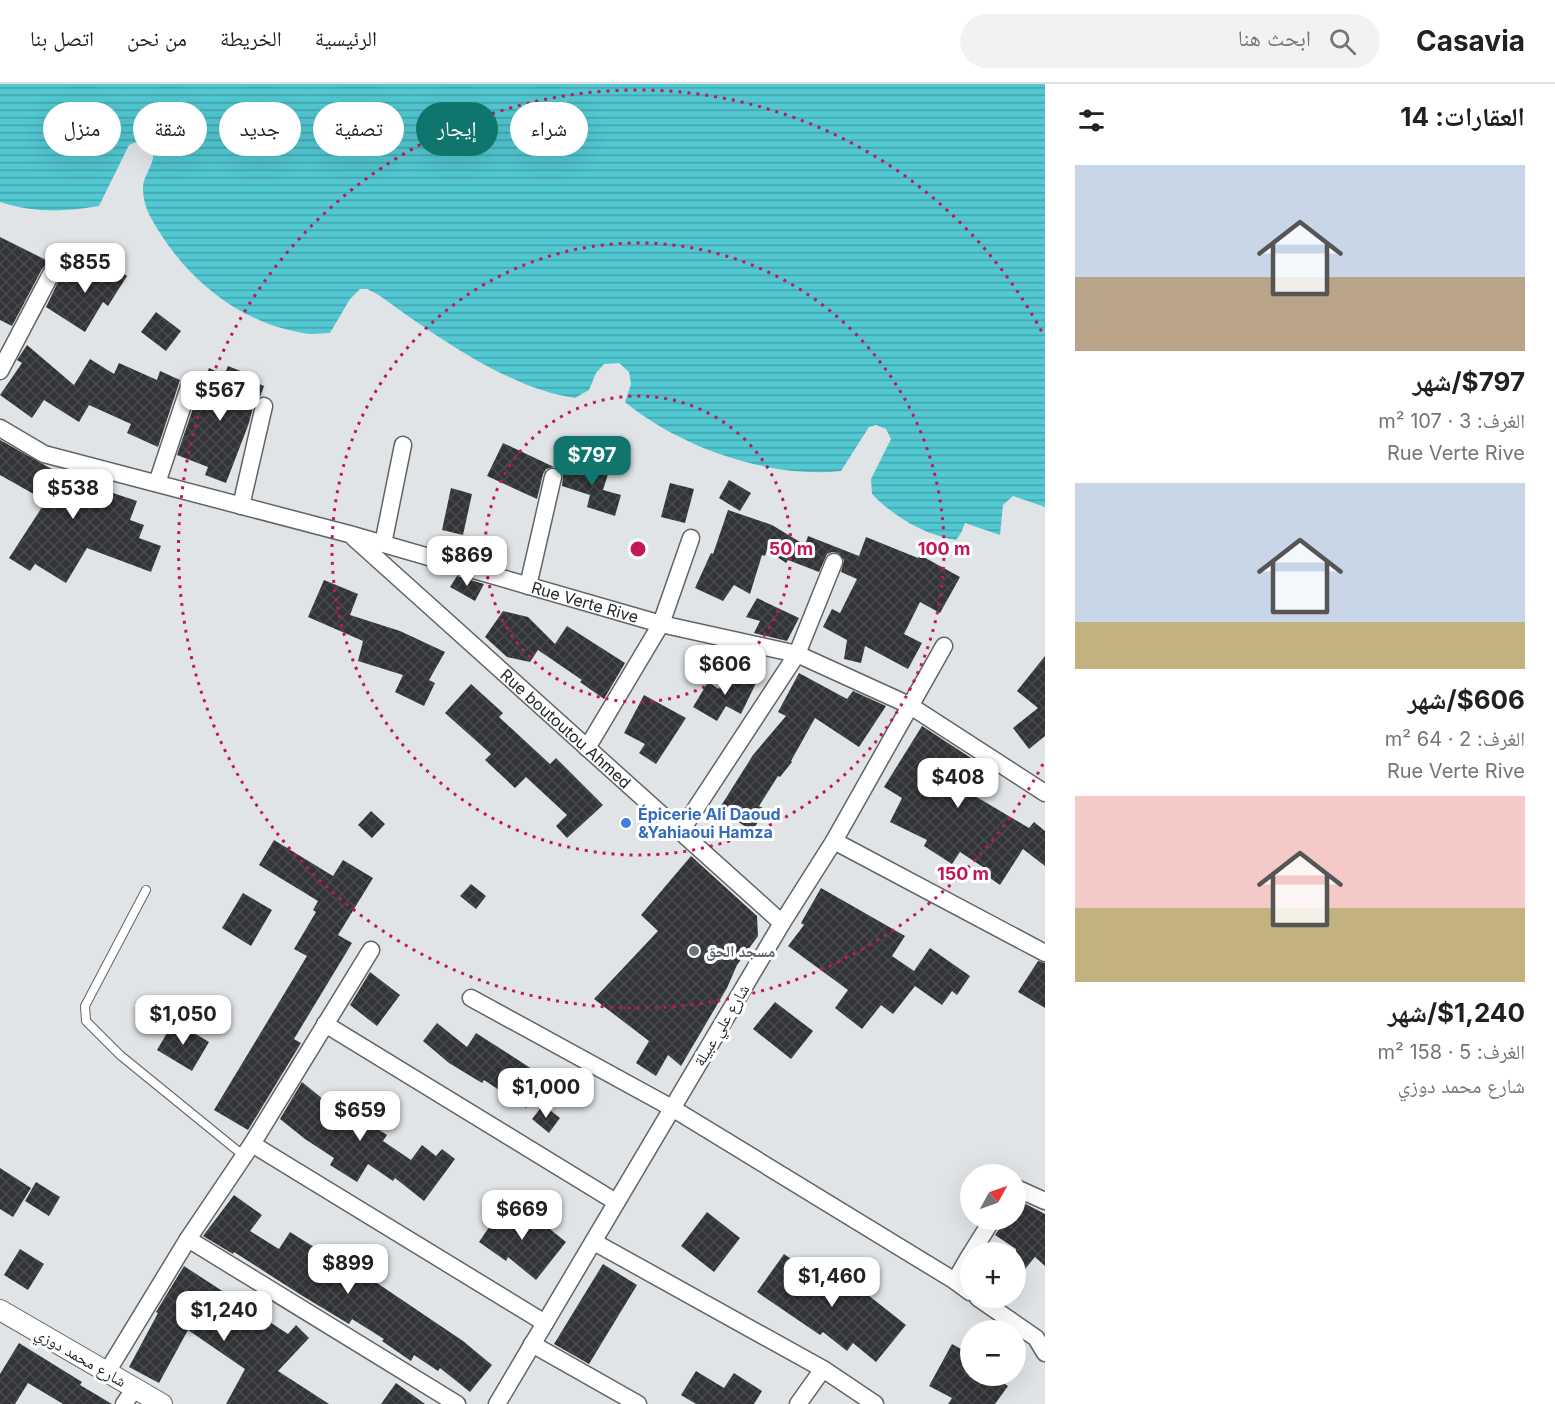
<!DOCTYPE html>
<html lang="ar">
<meta charset="utf-8">
<style>
:root{--surface:#fff;--page:#f2f2f2;--text:#202124;--muted:#757577;--line:#e0e0e0;--accent:#0f766e}
body{margin:0;font-family:Inter,"Noto Naskh Arabic",sans-serif;background:var(--page);color:var(--text);direction:rtl;height:100vh;display:flex;flex-direction:column;font-size:22px;white-space:nowrap}
*{box-sizing:border-box;margin:0}
p{font-size:20px;color:var(--muted)}
.icon{flex:none;width:33px;height:33px;fill:none;stroke:currentColor;stroke-width:2;stroke-linecap:round;stroke-linejoin:round}
.map{position:relative;flex:1;overflow:hidden;direction:ltr}
.drawer{display:flex;flex-direction:column;background:var(--surface);width:510px}
.drawer>*{flex:none}
.banner{position:absolute;left:18px;top:18px;width:570px;height:54px;direction:rtl;display:flex;gap:12px}
.needle{width:39px;rotate:50deg}
.fabs{position:absolute;left:960px;top:1080px;display:grid;gap:12px}
.fabs a{display:grid;place-items:center;width:66px;height:66px;border-radius:50%;background:var(--surface);box-shadow:0 6px 24px #0002;font-size:30px}
.price{position:absolute;translate:-50% -51px;padding:0 14px;border-radius:12px;background:#fff;color:#222;font-size:20px;line-height:39px;filter:drop-shadow(0 2px 3px #0008)}
.price::after{content:'';position:absolute;left:50%;top:36px;width:18px;height:14px;margin-left:-9px;background:inherit;clip-path:polygon(0 0,100% 0,50% 100%)}
.price.current{background:var(--accent);color:#fff}
ul{padding:0;list-style:none}
li{display:grid;align-content:center;gap:12px;height:318px;padding:0 30px}
li span{display:grid;place-items:center;height:186px;border-radius:0px;color:#555}
li>.icon{margin-inline-start:auto}
span .icon{width:108px;height:108px;fill:#fffc;stroke-width:1}
li b{font-size:26px}
h2{display:flex;justify-content:space-between;align-items:center;height:72px;padding:0 30px;font-size:26px}
.tag{padding:0 21px;border-radius:27px;background:var(--surface);box-shadow:0 6px 24px #0002;font-size:21px;line-height:54px}
.tag.current{background:var(--accent);color:#fff}
header{display:flex;align-items:center;gap:36px;box-sizing:border-box;height:84px;padding:0 30px;background:var(--surface);border-bottom:2px solid var(--line)}
header strong{font-size:28px}
nav{display:flex;gap:33px;margin-inline-start:auto;font-size:21px}
.search{width:420px;height:54px;background:var(--page);display:flex;align-items:center;gap:15px;box-sizing:border-box;padding:0 21px;border-radius:33px;color:var(--muted);font-size:22px}
main{display:flex;flex:1;min-height:0}
.map>svg:first-child{display:block}
.water{fill:url(#water-rules)}
.building{fill:url(#building-cross-hatch)}
.lines{fill:none;stroke-linecap:round;stroke-linejoin:round}
.service-casing{stroke:#616466;stroke-width:10}
.minor-casing{stroke:#616466;stroke-width:19}
.tertiary-casing{stroke:#616466;stroke-width:22}
.service{stroke:#fff;stroke-width:8}
.minor{stroke:#fff;stroke-width:16}
.tertiary{stroke:#fff;stroke-width:20}
.ring{fill:none;stroke:#c2185b;stroke-width:3;stroke-dasharray:3 6}
.shop-dot{fill:#3f7fe0;stroke:#fff;stroke-width:2}
.worship-dot{fill:#6b7280;stroke:#fff;stroke-width:2}
.labels{text-anchor:middle;dominant-baseline:central;stroke-width:6;stroke-linejoin:round;paint-order:stroke}
.street-label{font-size:16px;fill:#252627;stroke:#fff}
.shop-label{font-size:16px;font-weight:bold;fill:#366cbe;stroke:#fff;text-anchor:start}
.worship-label{font-size:16px;font-weight:bold;fill:#5b616d;stroke:#fff;text-anchor:start}
.centre{fill:#c2185b;stroke:#fff;stroke-width:3}
.ring-label{font-size:18px;text-anchor:middle;font-weight:bold;fill:#c2185b;stroke:#fff;stroke-width:6;stroke-linejoin:round;paint-order:stroke}
</style>
<header>
<strong>Casavia</strong>
<div class="search"><svg class="icon" aria-label="search" viewBox="0 0 24 24"><circle cx="10" cy="10" r="6"/><path d="M15 15l6 6"/></svg>ابحث هنا</div>
<nav><a>الرئيسية</a><a>الخريطة</a><a>من نحن</a><a>اتصل بنا</a></nav>
</header>
<main>
<section class="drawer">
<h2>العقارات: 14<svg class="icon" aria-label="filters" viewBox="0 0 24 24"><path d="M4 7h16M4 17h16"/><circle cx="9" cy="7" r="2"/><circle cx="15" cy="17" r="2"/></svg></h2>
<ul>
<li><span style="background:linear-gradient(#c9d6e8 60%,#b9a48a 0)"><svg class="icon" aria-label="home" viewBox="0 0 24 24"><path d="M3 11l9-7 9 7M6 9v11h12V9"/></svg></span><div><b>$797/شهر</b><p>الغرف: 3 · 107 m²</p><p>Rue Verte Rive</p></div></li>
<li><span style="background:linear-gradient(#c9d6e8 75%,#c2b280 0)"><svg class="icon" aria-label="home" viewBox="0 0 24 24"><path d="M3 11l9-7 9 7M6 9v11h12V9"/></svg></span><div><b>$606/شهر</b><p>الغرف: 2 · 64 m²</p><p>Rue Verte Rive</p></div></li>
<li><span style="background:linear-gradient(#f6c9c9 60%,#c2b280 0)"><svg class="icon" aria-label="home" viewBox="0 0 24 24"><path d="M3 11l9-7 9 7M6 9v11h12V9"/></svg></span><div><b>$1,240/شهر</b><p>الغرف: 5 · 158 m²</p><p>شارع محمد دوزي</p></div></li>
</ul>
</section>
<div class="map">
<svg width="1045" height="1320" viewBox="0 0 1045 1320">
<defs>
<pattern id="water-rules" width="6" height="5" patternUnits="userSpaceOnUse" patternTransform="scale(1.5)"><rect width="6" height="5" fill="#52c8d2"/><path d="M0 2.5h6" fill="none" stroke="#44a2aa"/></pattern>
<pattern id="building-cross-hatch" width="8" height="8" patternUnits="userSpaceOnUse" patternTransform="scale(1.5)"><rect width="8" height="8" fill="#323437"/><path d="M0 0l8 8M0 8l8-8" fill="none" stroke="#47494b"/></pattern>
</defs>
<rect width="100%" height="100%" fill="#e1e4e7"/>
<path class="water" d="M0,0H1045V423L1013,412L1003,421L1000,451L965,439L961,449L956,456C925,451 894,433 872,410L871,395L891,355L886,345L876,341L869,343L841,387C770,395 679,363 625,318L631,300L629,288L619,279L604,280L596,289L589,306L575,314C508,305 432,249 377,210L367,205H360L350,215L330,249C321,249 311,251 303,249C236,238 183,192 151,134C146,125 143,115 143,104C142,91 161,73 150,62C143,56 136,58 129,61L99,122C65,128 33,129 0,118Z"/>
<path class="building" d="M0,153L54,180L46,181L42,185L12,242L0,236Z
M101,175L127,192L108,222L103,218L85,248L46,223L60,194L61,189L57,182L73,191L77,185L90,194Z
M156,228L181,247L166,267L141,248Z
M27,261L74,301L90,275L114,290L119,279L157,296L160,287L180,296L158,363L127,349L131,340L89,321L79,338L44,316L32,334L0,311L22,279L17,276Z
M228,282L243,288L241,293L264,302L260,313L254,319L249,339L226,399L205,391L208,383L177,371L200,304L201,305L209,284L224,291Z
M0,356L68,394L137,417L130,436L144,441L139,454L161,462L151,488L87,464L66,499L35,480L30,487L9,474L46,417L0,391Z
M503,359L554,383L546,385L543,390L537,415L487,392Z
M573,376L609,387L603,406L621,411L615,432L587,423L590,411L562,402L563,390L560,386L569,389Z
M729,396L751,409L740,427L719,414Z
M670,399L694,405L685,439L661,433Z
M451,404L472,410L463,451L442,446Z
M728,426L772,441L805,461L808,452L859,472L866,453L918,474L920,471L960,493L940,529L920,518L904,550L922,559L908,585L865,562L861,579L844,575L847,556L823,543L832,525L840,529L857,495L841,488L844,476L838,469L832,468L827,470L819,488L788,476L786,479L767,466L765,472L762,471L750,510L734,501L723,517L695,504L711,469L713,470Z
M457,492L484,500L475,517L450,503Z
M324,496L358,510L350,531L400,547L445,568L429,596L435,599L424,622L395,608L403,591L358,577L363,557L308,533Z
M757,514L799,534L787,557L754,549L760,537L746,533Z
M503,527L528,533L555,560L567,542L625,579L604,615L580,598L582,596L538,566L530,578L507,573L485,553Z
M1045,572V652L1029,665L1013,644L1038,624L1017,607Z
M729,585L756,599L741,630L726,622L717,637L693,623L708,598L719,605Z
M799,589L847,615L853,607L886,622L859,663L815,634L791,677L792,678L780,693L778,692L759,722L766,726L752,747L719,725L753,671L786,632L778,628Z
M471,600L503,629L499,633L550,680L556,674L603,721L567,754L556,742L567,731L526,693L515,704L485,676L491,670L445,629Z
M644,611L686,634L656,680L639,669L645,660L624,649Z
M922,642L991,687L975,712L1029,744L1034,738L1045,747V782L1023,765L1000,801L983,789L986,785L960,768L952,780L924,762L927,756L890,738L902,714L884,703Z
M371,727L385,740L372,754L358,741Z
M274,756L333,792L343,776L373,794L338,851L352,859L294,955L301,959L248,1046L214,1026L307,872L294,865L316,828L313,826L318,817L259,781Z
M691,772L757,832L758,852L737,881L727,904L681,982L668,971L656,992L636,979L649,957L594,915L658,847L641,831Z
M471,800L486,812L476,825L460,812Z
M821,804L905,852L892,872L914,887L930,864L970,892L957,911L952,907L942,921L915,902L893,930L881,921L862,945L835,924L848,906L788,862L804,841L801,839Z
M243,809L272,826L251,862L222,844Z
M1038,877L1045,879V924L1018,908Z
M370,888L400,911L377,942L350,921Z
M775,918L813,947L791,975L753,945Z
M174,937L209,958L192,987L157,966Z
M437,939L467,963L476,949L546,994L526,1024L484,996L482,999L449,979L423,957Z
M302,998L329,1020L337,1007L363,1024L357,1032L387,1051L383,1057L411,1076L422,1061L436,1072L442,1065L455,1075L424,1117L395,1094L393,1097L368,1080L357,1098L330,1081L334,1074L305,1055L280,1035Z
M543,1021L560,1034L549,1049L532,1035Z
M0,1084L31,1104L13,1133L0,1125Z
M36,1098L60,1113L49,1132L25,1117Z
M234,1111L262,1131L250,1147L279,1165L290,1148L346,1183L348,1178L375,1194L374,1197L463,1257L492,1281L470,1308L440,1284L438,1287L414,1271L411,1277L382,1257L384,1255L352,1235L349,1240L301,1211L234,1168L233,1170L203,1152Z
M1016,1115L1045,1130V1182L1035,1173L1016,1196V1165L995,1151L1006,1136H1016Z
M506,1118L539,1140L541,1138L566,1158L536,1196L508,1173L506,1177L479,1158Z
M707,1128L740,1154L714,1188L681,1162Z
M20,1165L44,1180L28,1206L4,1191Z
M784,1170L823,1197L831,1184L854,1200L906,1241L876,1278L853,1259L847,1267L823,1248L820,1251L757,1208Z
M603,1180L637,1201L589,1280L554,1260Z
M184,1182L288,1250L296,1241L309,1254L278,1287L329,1320H226L245,1285L188,1246L159,1299L129,1283L158,1229L156,1228Z
M19,1259L82,1298L80,1301L112,1320H63L28,1299L15,1320H0V1290Z
M952,1260L970,1270V1292H993L1008,1302L995,1320H948L952,1314L929,1302Z
M696,1287L724,1304L734,1289L762,1307L754,1320H696L681,1311Z
M396,1299L425,1320H381Z"/>
<g class="lines">
<defs>
<path id="service" d="M146,806L85,922L86,937L120,971L244,1072"/>
<g id="minor">
<path d="M0,287L51,190"/>
<path id="s1" d="M0,344L44,370L349,450L661,540L797,570L909,621L1045,709"/>
<path d="M157,399L191,297"/>
<path d="M241,422L264,322"/>
<path id="s2" d="M354,454L782,839"/>
<path d="M383,460L403,361"/>
<path d="M528,502L553,393"/>
<path d="M587,664L661,540L691,454"/>
<path d="M681,747L797,570L834,478"/>
<path d="M834,757L1045,869"/>
<path d="M471,914L672,1024L955,1197"/>
<path d="M325,940L616,1118"/>
<path d="M252,1060L545,1239"/>
<path d="M1016,1104L1045,1117"/>
<path d="M188,1155L457,1320"/>
<path d="M594,1158L823,1285L875,1320"/>
<path d="M972,1168L992,1136"/>
<path d="M970,1171L955,1197L970,1208"/>
<path d="M978,1214L1036,1254L1045,1269"/>
<path d="M532,1260L638,1320"/>
<path d="M107,1288L188,1155L252,1060L371,866"/>
<path d="M124,1320L135,1304"/>
<path d="M497,1320L782,839L834,757L944,562"/>
<path d="M798,1320L823,1285"/>
</g>
<path id="tertiary" d="M0,1226L162,1320"/>
</defs>
<use href="#service" class="service-casing"/>
<use href="#minor" class="minor-casing"/>
<use href="#tertiary" class="tertiary-casing"/>
<use href="#service" class="service"/>
<use href="#minor" class="minor"/>
<use href="#tertiary" class="tertiary"/>
</g>
<g class="ring">
<circle cx="638" cy="465" r="153"/>
<circle cx="638" cy="465" r="306"/>
<path d="M1043 680A459 459 0 1 1 1043 250"/>
</g>
<circle class="shop-dot" cx="626" cy="739" r="6"/>
<circle class="worship-dot" cx="694" cy="867" r="6"/>
<g class="labels">
<g class="street-label">
<text stroke="none"><textPath href="#s1" startOffset="612">Rue Verte Rive</textPath></text>
<text stroke="none"><textPath href="#s2" startOffset="285">Rue boutoutou Ahmed</textPath></text>
<text transform="translate(721 941) rotate(-59)">شارع علي عبيلة</text>
<text transform="translate(81 1273) rotate(30)">شارع محمد دوزي</text>
</g>
<g class="shop-label">
<text x="638" y="730">Épicerie Ali Daoud<tspan x="638" dy="18">&amp;Yahiaoui Hamza</tspan></text>
</g>
<g class="worship-label">
<text x="706" y="867">مسجد الحق</text>
</g>
</g>
<circle cx="638" cy="465" r="9" class="centre"/>
<g class="ring-label">
<text x="791" y="471">50 m</text>
<text x="944" y="471">100 m</text>
<text x="963" y="796">150 m</text>
</g>
</svg>
<div class="fabs">
<a><svg class="needle" viewBox="-14 -14 28 28"><path d="M0-13l5 13h-10z" fill="#e53935"/><path d="M0 13l5-13h-10z" fill="#757577"/></svg></a>
<a>+</a>
<a>−</a>
</div>
<b class="price" style="left:85px;top:210px">$855</b>
<b class="price" style="left:220px;top:338px">$567</b>
<b class="price current" style="left:592px;top:403px">$797</b>
<b class="price" style="left:73px;top:436px">$538</b>
<b class="price" style="left:467px;top:503px">$869</b>
<b class="price" style="left:725px;top:612px">$606</b>
<b class="price" style="left:958px;top:725px">$408</b>
<b class="price" style="left:183px;top:962px">$1,050</b>
<b class="price" style="left:546px;top:1035px">$1,000</b>
<b class="price" style="left:360px;top:1058px">$659</b>
<b class="price" style="left:522px;top:1157px">$669</b>
<b class="price" style="left:348px;top:1211px">$899</b>
<b class="price" style="left:832px;top:1224px">$1,460</b>
<b class="price" style="left:224px;top:1258px">$1,240</b>
<div class="banner">
<a class="tag">شراء</a>
<a class="tag current">إيجار</a>
<a class="tag">تصفية</a>
<a class="tag">جديد</a>
<a class="tag">شقة</a>
<a class="tag">منزل</a>
</div>
</div>
</main>
